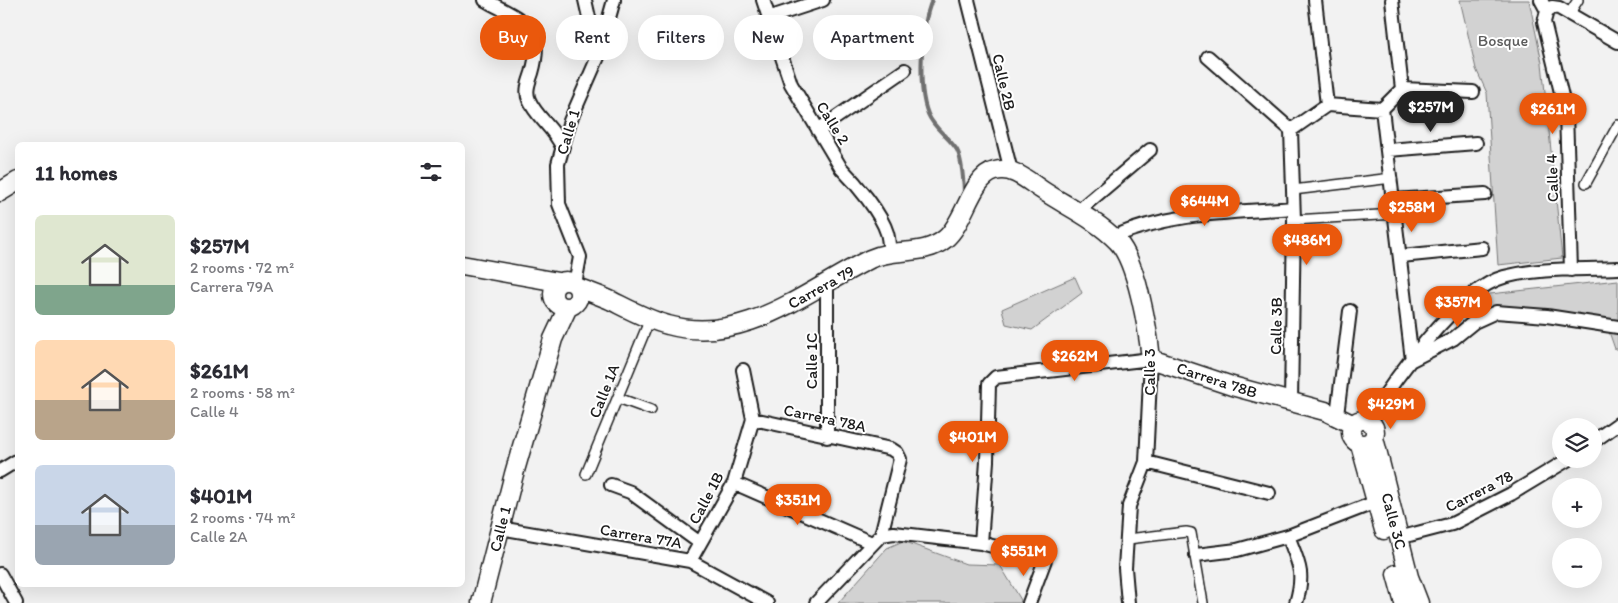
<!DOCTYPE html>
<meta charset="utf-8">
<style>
:root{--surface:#fff;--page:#f7f7f7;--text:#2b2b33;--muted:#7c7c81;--accent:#ea580c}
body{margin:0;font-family:Itim,sans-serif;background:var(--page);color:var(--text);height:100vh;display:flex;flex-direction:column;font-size:19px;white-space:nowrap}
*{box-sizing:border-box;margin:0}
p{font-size:16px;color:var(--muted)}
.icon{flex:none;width:28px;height:28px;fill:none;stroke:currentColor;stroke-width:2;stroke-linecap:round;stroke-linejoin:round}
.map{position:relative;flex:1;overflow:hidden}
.drawer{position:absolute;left:15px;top:142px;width:450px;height:445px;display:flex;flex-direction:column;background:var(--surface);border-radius:8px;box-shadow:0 5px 20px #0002}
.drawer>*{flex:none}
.banner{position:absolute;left:480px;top:15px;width:475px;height:45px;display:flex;gap:10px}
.controls{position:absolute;left:1552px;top:418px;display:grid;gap:10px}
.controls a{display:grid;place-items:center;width:50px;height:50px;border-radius:50%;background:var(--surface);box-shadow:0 5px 20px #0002;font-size:25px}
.price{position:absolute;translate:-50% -42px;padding:0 11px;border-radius:18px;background:var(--accent);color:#fff;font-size:16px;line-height:32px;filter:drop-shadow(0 1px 2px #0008)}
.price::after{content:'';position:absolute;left:50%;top:30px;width:15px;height:11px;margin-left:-8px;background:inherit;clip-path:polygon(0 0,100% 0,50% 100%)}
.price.current{background:#222;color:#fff}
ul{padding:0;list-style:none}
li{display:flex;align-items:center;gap:15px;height:125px;padding:0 20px}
li span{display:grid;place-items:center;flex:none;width:140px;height:100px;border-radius:8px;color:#555}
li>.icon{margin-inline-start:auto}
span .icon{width:60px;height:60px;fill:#fffc;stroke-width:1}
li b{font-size:21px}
h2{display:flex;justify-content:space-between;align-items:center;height:60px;padding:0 20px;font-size:21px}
.pill{padding:0 18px;border-radius:22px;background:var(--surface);box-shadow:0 5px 20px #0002;font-size:18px;line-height:45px}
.pill.current{background:var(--accent);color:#fff}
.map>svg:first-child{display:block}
.green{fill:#d2d2d2;stroke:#777}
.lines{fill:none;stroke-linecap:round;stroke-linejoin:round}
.stream{stroke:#707070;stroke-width:4}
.pedestrian-casing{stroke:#1c1c1c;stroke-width:12}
.minor-casing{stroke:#1c1c1c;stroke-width:16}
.secondary-casing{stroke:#1c1c1c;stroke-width:21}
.pedestrian{stroke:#fff;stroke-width:9}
.minor{stroke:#fff;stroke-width:12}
.secondary{stroke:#fff;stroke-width:18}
.labels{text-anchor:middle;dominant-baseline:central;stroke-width:4;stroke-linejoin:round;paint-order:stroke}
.park-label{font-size:16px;fill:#5c5c5c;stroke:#fff}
.street-label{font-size:16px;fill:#1c1c1c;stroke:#fff}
</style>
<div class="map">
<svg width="1618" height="603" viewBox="0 0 1618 603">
<rect width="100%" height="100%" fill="#f2f2f2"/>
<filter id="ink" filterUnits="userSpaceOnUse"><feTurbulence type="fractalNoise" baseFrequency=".02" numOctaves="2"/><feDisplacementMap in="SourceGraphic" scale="10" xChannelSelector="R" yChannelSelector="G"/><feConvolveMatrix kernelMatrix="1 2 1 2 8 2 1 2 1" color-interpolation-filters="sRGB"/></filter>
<g filter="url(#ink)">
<path class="green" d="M1460,0H1529L1542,63L1562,258L1498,265L1487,93L1476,69Z
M1075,277L1082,293L1032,330L1006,324L1002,309Z
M1618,280V349H1615L1605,320L1473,306L1490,294Z
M903,541L966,564L1000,565L1021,600L1020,603H838L887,548Z"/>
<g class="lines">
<path class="stream" d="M932,0C921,26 917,87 928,114C934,129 949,137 957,150C962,159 964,184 964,195"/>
<defs>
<path id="pedestrian" d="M1569,14L1578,0
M1586,183L1618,125
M1293,190L1392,178
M1294,220L1396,214
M618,398L651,410
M586,474L650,319
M1128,539L1186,532L1191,533L1203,603"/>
<path id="minor" d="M485,0C522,21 546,25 532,73C529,82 525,91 529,100C536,117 555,129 562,147
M585,0L598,57
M763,0L791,84L841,168C856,183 881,213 887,233C889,240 889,247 890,253
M968,0L1011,171
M1315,0L1327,105
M1392,0L1402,89
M1541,0L1547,11L1544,22L1566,113L1571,270
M1547,11L1552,7L1559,8L1618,42
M771,17L823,0
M1208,57L1291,130L1327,105L1382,109L1402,89L1473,92
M1382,109L1412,360L1453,339L1474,322L1496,312L1547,316L1618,327
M818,130L905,70
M1388,150L1476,143
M1394,200L1485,194
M1079,213L1085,205L1150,150
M1113,237C1171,212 1231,213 1293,208
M1401,256L1482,248
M575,284L580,257L559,204L558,164L570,121L598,57L614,0
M1291,402L1294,220L1291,130
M1337,415L1350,311
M753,419L891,449L897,453L900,459L881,535
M1368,421C1393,381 1458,289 1504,277C1541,267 1581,270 1618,268
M827,437V285
M1594,441L1618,424
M1146,462L1269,493
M0,471L18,460
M734,483L872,543
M611,485L630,492L700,543
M500,528L690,561L767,603
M1288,536C1299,564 1305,573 1296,603
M1398,538L1452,524L1511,494L1569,459
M981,543L987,461L989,384L996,377L1151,359L1146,462L1129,506L1125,568L1128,603
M1196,555L1237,550L1288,536L1376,502
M690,561L734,483L753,419L743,370
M0,574L16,603
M816,603L881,535L894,533L981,543L1045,560L1029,603"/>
<path id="secondary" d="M0,192L18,181
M462,265L558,282
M553 294a13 13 0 1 1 26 0a13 13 0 1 1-26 0Z
M577,287C589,292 601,296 612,301C630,310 648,320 668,325C744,346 807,290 870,259C895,247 923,257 945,239C965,223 971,177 995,171C1013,166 1028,181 1042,190C1066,206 1097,220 1117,241C1137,261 1148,330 1151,359L1232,386L1325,411L1354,425
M1351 432a12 12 0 1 1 24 0a12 12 0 1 1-24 0Z
M1374,438L1409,577L1419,603
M1360,444L1384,530
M1396,574L1404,603
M481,603L514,474L553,339L568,307"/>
</defs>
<use href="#pedestrian" class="pedestrian-casing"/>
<use href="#minor" class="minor-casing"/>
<use href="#secondary" class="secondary-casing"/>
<use href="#pedestrian" class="pedestrian"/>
<use href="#minor" class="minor"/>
<use href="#secondary" class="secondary"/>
</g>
</g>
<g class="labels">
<g class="park-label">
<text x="1503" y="40">Bosque</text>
</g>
<g class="street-label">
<text transform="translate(1004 82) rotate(77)">Calle 2B</text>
<text transform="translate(833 123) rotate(58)">Calle 2</text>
<text transform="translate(568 132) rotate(-73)">Calle 1</text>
<text transform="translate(1552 178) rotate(-92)">Calle 4</text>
<text transform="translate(821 287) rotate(-29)">Carrera 79</text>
<text transform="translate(1276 326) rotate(-89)">Calle 3B</text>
<text transform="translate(811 361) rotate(-90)">Calle 1C</text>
<text transform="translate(1149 372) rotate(-90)">Calle 3</text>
<text transform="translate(1217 380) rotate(18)">Carrera 78B</text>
<text transform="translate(604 391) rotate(-68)">Calle 1A</text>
<text transform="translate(825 418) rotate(12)">Carrera 78A</text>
<text transform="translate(1479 491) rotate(-27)">Carrera 78</text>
<text transform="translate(706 498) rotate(-62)">Calle 1B</text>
<text transform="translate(1394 521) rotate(75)">Calle 3C</text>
<text transform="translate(500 529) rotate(-76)">Calle 1</text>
<text transform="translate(641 536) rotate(10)">Carrera 77A</text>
</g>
</g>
</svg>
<div class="controls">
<a><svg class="icon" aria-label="layers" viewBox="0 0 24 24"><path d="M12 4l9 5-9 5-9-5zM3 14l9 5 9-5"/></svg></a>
<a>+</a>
<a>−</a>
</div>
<b class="price current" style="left:1431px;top:133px">$257M</b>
<b class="price" style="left:1553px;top:135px">$261M</b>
<b class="price" style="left:1205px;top:227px">$644M</b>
<b class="price" style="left:1412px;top:233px">$258M</b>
<b class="price" style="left:1307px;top:266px">$486M</b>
<b class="price" style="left:1458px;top:328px">$357M</b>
<b class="price" style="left:1075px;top:382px">$262M</b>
<b class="price" style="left:1391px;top:430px">$429M</b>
<b class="price" style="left:973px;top:463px">$401M</b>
<b class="price" style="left:798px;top:526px">$351M</b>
<b class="price" style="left:1024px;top:577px">$551M</b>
<div class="banner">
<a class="pill current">Buy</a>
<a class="pill">Rent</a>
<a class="pill">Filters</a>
<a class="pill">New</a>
<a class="pill">Apartment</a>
</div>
<section class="drawer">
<h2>11 homes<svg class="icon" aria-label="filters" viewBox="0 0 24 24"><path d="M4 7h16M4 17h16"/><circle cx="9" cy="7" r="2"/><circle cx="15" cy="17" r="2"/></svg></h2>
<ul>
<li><span style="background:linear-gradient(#dfe7d0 70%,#7fa58c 0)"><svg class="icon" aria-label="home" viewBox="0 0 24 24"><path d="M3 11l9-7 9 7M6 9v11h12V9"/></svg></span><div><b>$257M</b><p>2 rooms · 72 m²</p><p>Carrera 79A</p></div></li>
<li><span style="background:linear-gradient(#ffd9b3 60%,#b9a48a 0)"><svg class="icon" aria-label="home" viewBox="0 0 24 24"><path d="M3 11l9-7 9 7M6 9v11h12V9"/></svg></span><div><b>$261M</b><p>2 rooms · 58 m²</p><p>Calle 4</p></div></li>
<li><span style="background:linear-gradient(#c9d6e8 60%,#9aa5b1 0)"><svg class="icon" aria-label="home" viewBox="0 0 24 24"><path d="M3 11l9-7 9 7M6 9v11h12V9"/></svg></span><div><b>$401M</b><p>2 rooms · 74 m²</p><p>Calle 2A</p></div></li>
</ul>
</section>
</div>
